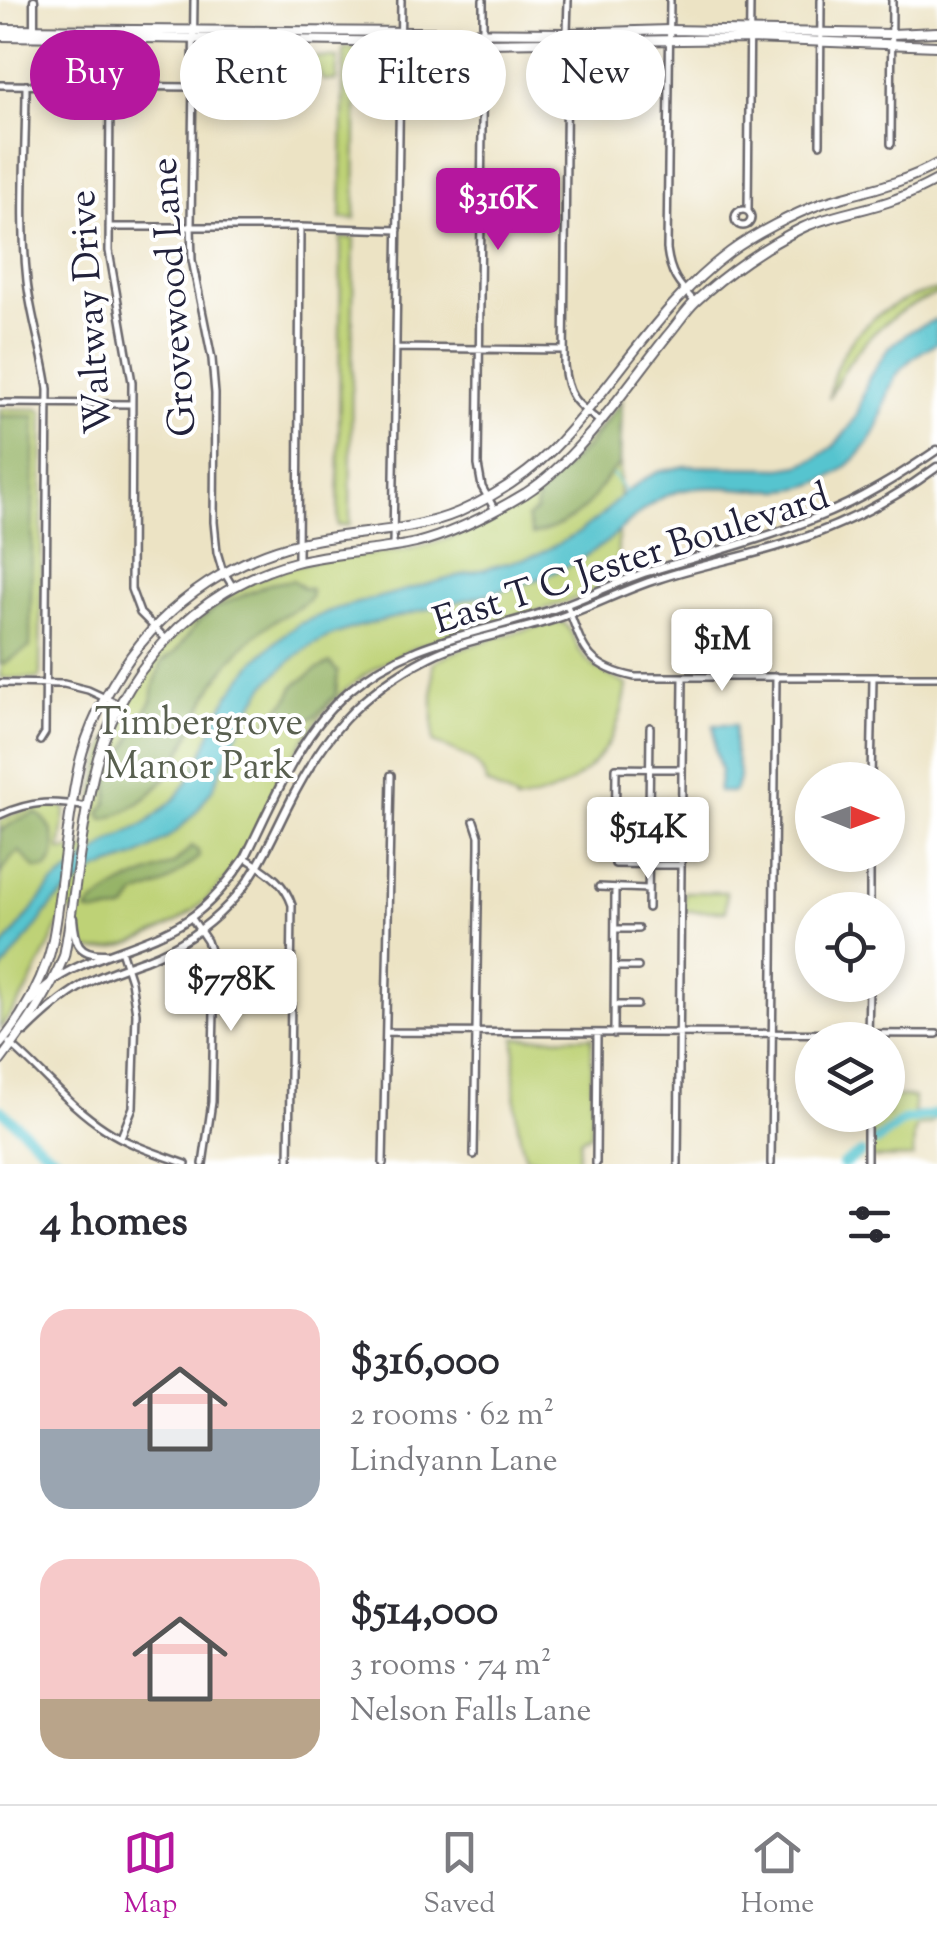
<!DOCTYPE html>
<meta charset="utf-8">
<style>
:root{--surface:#fff;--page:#f2f2f3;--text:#2b2b33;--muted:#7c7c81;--line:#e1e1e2;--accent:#b5179e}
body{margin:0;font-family:"Sorts Mill Goudy",serif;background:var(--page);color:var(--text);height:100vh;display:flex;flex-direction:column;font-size:38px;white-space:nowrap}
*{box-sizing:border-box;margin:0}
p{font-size:32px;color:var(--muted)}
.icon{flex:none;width:55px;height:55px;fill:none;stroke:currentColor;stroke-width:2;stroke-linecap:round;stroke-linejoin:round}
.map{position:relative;height:1164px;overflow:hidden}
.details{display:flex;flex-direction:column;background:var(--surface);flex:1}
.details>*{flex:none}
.guide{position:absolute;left:30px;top:30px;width:878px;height:90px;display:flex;gap:20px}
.needle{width:65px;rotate:91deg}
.controls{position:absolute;left:795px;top:762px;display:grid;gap:20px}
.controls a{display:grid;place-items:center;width:110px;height:110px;border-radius:50%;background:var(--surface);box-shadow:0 5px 15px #0003;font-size:50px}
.price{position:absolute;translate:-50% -85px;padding:0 22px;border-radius:10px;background:#fff;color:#222;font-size:32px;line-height:65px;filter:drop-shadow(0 2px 5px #0008)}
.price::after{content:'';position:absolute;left:50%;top:60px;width:30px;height:22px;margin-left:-15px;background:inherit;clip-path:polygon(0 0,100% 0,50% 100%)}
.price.active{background:var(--accent);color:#fff}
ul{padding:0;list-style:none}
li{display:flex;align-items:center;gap:30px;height:250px;padding:0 40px}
li span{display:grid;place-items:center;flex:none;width:280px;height:200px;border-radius:30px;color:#555}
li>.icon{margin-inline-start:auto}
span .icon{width:120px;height:120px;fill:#fffc;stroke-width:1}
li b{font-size:42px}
h2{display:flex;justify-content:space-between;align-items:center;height:120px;padding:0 40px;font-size:42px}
.chip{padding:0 35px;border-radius:45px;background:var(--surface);box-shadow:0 5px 15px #0003;font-size:35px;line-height:90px}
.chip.active{background:var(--accent);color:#fff}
.menu{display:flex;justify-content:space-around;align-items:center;height:140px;border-top:2px solid var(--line);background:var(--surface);font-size:28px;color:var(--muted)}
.menu a{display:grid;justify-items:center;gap:5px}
.menu .active{color:var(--accent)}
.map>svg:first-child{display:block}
.green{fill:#bed276;stroke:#707a58;stroke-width:2.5}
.forest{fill:#96b467;stroke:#5c6b51;stroke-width:2.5}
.water{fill:#57c4cf;stroke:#3c7385;stroke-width:2.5}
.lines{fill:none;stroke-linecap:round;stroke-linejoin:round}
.stream{stroke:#57c4cf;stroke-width:2.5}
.river{stroke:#57c4cf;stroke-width:10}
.minor-casing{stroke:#69666b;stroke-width:10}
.tertiary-casing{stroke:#69666b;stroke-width:11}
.secondary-casing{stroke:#69666b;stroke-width:12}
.minor{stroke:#fff;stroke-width:5}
.tertiary{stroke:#fff;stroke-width:6}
.secondary{stroke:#fff;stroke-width:8}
.labels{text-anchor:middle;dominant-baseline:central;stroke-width:8;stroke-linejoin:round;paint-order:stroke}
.street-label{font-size:38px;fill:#22223b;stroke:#fff}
.park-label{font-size:38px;fill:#596050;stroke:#fff}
</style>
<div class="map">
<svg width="937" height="1164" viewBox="0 0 937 1164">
<rect width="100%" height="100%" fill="#fff"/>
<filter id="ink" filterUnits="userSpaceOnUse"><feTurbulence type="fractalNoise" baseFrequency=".01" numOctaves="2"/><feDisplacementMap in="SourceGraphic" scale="20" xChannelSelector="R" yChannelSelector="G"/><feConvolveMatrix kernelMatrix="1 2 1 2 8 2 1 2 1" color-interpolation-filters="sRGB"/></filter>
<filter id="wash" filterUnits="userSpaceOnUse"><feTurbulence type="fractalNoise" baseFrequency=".0048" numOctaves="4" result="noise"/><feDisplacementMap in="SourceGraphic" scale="40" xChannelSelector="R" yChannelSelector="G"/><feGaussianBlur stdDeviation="2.25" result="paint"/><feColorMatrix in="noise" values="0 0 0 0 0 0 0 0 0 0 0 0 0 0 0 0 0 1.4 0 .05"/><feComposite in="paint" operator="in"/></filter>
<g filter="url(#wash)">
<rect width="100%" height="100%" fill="#ece3c4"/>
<path class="green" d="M344,48H357L355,219H341Z
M298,57L338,58L336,81L323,80L316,68L315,92H297Z
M229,73L266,74L265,92L228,91Z
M341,238H354L350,525L338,526Z
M937,290V294C885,313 851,349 829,399C835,339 881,302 937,290Z
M622,400L617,580C596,589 575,600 554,606C475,631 402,637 339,696C289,743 274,809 237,864C211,903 173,929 129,944C99,954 68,958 77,913L67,909L26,993L0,1029V821C21,809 41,805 66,807L60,850L90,849C92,824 92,798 98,774C120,672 205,588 305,563C337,555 371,556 403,550C425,546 448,539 468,531C534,503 578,453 622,400Z
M0,409H39L43,412L40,676L38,679L0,678Z
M563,622C572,629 574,641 580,651C592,670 609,675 627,685C619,749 581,792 516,802L515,799L486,783C483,758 454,752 433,742V663C468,643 523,629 563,622Z
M684,892H726V911H684Z
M592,1037L591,1134L580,1139L577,1164L526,1158C512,1120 515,1077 515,1038Z
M888,1097H914V1113L928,1114L937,1110V1117L930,1124L917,1126L914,1134L913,1157L870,1158L871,1115H888Z"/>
<path class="forest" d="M622,400L619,466C608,474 602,485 594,497C579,517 556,529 532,535L527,518L536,511L538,497L544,488L588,446Z
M0,416H35L30,647L3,664H0Z
M293,580L303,588L311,589C310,596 312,597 306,602C298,609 287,613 279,618C261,629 245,643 232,659C183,717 190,791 106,819L102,818L100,813L107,803L111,771L129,744L141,717L152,701L154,685L162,662L175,652L199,621L217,607L269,584Z
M330,663L338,672L336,694L314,717L297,723L283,718L268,722L272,714L287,701L295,685L316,670Z
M36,813C55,823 61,852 47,868L36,869L19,851L11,858L0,875V831L19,819Z
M192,846L198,851L199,857L165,884L136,895L128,907L122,911L94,913L87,911L91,905L121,885L175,863Z"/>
<path class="water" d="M937,319V343C921,351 906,361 896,376C886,392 884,409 878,426C870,444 855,461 839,472C788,506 738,480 684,490C654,496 638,515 615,535C598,550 578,561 557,571C528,585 495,592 464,600C427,609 390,619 353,628L328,637L311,646L297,655L269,681L246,714L213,788L197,811L177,831L152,848L135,857L97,870L55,902L0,973V951L52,885L111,841L148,822L177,797L196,769L218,715L229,695L255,661L283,635L299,624L335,609L537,555L580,532L602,515L622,495L644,479L658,472L686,466L781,468L799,465L815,459L834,446L849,428L857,415L868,379L889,347L912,330Z
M714,725H735C735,734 734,743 735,751C737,768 744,777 733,792H718L721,771L715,749Z"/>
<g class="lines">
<path class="stream" d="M613,475L627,494"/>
<path class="river" d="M0,1109L47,1152L67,1164
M876,1141L903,1121L937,1114
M843,1164L861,1153"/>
</g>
</g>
<g filter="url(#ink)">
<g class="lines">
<defs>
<path id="minor" d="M194,0L191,226L192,260L212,359L215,394L214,522L217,552L222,569L233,587
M670,0L667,249C670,274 678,284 695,302
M483,32V0
M567,32L568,0
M483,43L478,465L482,487L495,510
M567,43L564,365C567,396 575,403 599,421
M0,85L192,87
M26,85C26,150 20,217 27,281C31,318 43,352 48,389L45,733L40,741
M110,86L109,251L132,382L131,589L140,613L167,640
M820,144L821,0
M891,144L892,0
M735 218a8 8 0 1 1 16 0a8 8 0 1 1-16 0Z
M748,211L750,0
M109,227H300L398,230
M397,348L563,350
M0,403L131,404
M393,546L401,0
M298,561L300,227
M567,605C583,648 586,667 635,677H937
M0,683L64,684L88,690L118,704
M871,780L873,678
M0,815C33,800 53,801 88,807
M474,821L479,836V847L474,1155
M870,855V910
M246,858C267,872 284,881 292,905L289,1164
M681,865L615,864L616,768L682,769
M599,887L648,889
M648,908L650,727
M191,917L207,941L215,965L212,1102L203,1164
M616,929H638
M616,967H638
M615,1005H637
M386,1032L937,1034
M614,1034L615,888
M868,1040L869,985
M9,1043C42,1071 69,1106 105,1129C129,1145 159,1154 186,1164
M121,1137L133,1107L136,1013L131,981L121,950
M383,1164L391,775
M596,1164L597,1034
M678,1164L683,677
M771,1164L776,676
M867,1164V1115"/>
<path id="tertiary" d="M34,30V0
M73,918C75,942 77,955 105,954
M30,1004C36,998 40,991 46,986C85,955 144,948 187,920C211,904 229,881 245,858C274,800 299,734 349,691C408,640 474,635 545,612C579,601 610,585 644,573C702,555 762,540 818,517C861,500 899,476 937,450
M25,1032C44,1013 66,993 91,981C109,972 128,966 147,959C178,947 205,929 228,905C255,878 270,842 287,808C321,739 358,693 429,657C467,638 511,633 552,620C588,609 622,590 658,579C699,565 741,558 782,545C838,528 890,502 937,467"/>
<path id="secondary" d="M0,29L567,33L670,30L892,34L937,32
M0,36L483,43L749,39L937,46
M0,1044C21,1019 37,990 48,959C55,938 57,914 60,892C65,850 70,807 79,765C88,726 108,689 131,656C179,590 253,547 334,537C376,531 419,529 459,512C493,497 527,475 553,449C615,386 657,306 730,252C753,235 795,213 823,203C862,191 902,184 937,164
M0,1061C24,1029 49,994 64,956C75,897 80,836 93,777C115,676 196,587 296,562C335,552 377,552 416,543C455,533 491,514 526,493C578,460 628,385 667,336C677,325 685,311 696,301C726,273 765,246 802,228C832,214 865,211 896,199C910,194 924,187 937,180"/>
</defs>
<use href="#minor" class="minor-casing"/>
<use href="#tertiary" class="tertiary-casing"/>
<use href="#secondary" class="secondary-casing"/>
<use href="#minor" class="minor"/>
<use href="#tertiary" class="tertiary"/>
<use href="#secondary" class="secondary"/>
</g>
</g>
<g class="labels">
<g class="street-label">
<text transform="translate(176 297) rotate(-94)">Grovewood Lane</text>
<text transform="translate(93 312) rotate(-94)">Waltway Drive</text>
<text transform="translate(632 561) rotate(-18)">East T C Jester Boulevard</text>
</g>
<g class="park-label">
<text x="199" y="725">Timbergrove<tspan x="199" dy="44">Manor Park</tspan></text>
</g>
</g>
</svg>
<div class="controls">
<a><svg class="needle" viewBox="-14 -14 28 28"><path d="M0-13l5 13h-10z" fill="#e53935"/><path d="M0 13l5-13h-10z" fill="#7c7c81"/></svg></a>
<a><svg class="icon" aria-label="locate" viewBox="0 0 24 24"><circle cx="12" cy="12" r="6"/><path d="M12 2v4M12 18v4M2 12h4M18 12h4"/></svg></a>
<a><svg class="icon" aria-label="layers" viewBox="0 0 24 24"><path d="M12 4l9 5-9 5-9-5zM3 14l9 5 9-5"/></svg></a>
</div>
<b class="price active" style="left:498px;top:253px">$316K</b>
<b class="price" style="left:722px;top:694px">$1M</b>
<b class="price" style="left:648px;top:882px">$514K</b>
<b class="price" style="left:231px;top:1034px">$778K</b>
<div class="guide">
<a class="chip active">Buy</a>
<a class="chip">Rent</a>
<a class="chip">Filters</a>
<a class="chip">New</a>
</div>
</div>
<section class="details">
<h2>4 homes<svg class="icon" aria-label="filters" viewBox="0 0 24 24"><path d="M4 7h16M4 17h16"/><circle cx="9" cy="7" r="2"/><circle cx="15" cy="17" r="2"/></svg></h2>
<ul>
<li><span style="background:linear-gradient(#f6c9c9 60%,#9aa5b1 0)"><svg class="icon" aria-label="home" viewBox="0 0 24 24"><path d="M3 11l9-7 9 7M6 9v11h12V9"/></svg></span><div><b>$316,000</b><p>2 rooms · 62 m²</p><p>Lindyann Lane</p></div></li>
<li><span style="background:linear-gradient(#f6c9c9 70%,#b9a48a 0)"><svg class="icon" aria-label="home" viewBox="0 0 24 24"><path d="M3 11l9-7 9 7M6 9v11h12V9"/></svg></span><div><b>$514,000</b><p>3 rooms · 74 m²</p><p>Nelson Falls Lane</p></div></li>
</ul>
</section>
<nav class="menu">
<a class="active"><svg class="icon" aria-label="map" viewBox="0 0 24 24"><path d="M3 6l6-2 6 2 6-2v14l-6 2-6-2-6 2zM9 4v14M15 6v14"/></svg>Map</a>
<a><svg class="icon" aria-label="saved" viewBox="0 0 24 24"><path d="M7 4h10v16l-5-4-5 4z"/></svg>Saved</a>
<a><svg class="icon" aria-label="home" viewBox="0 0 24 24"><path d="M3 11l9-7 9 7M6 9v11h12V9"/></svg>Home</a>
</nav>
